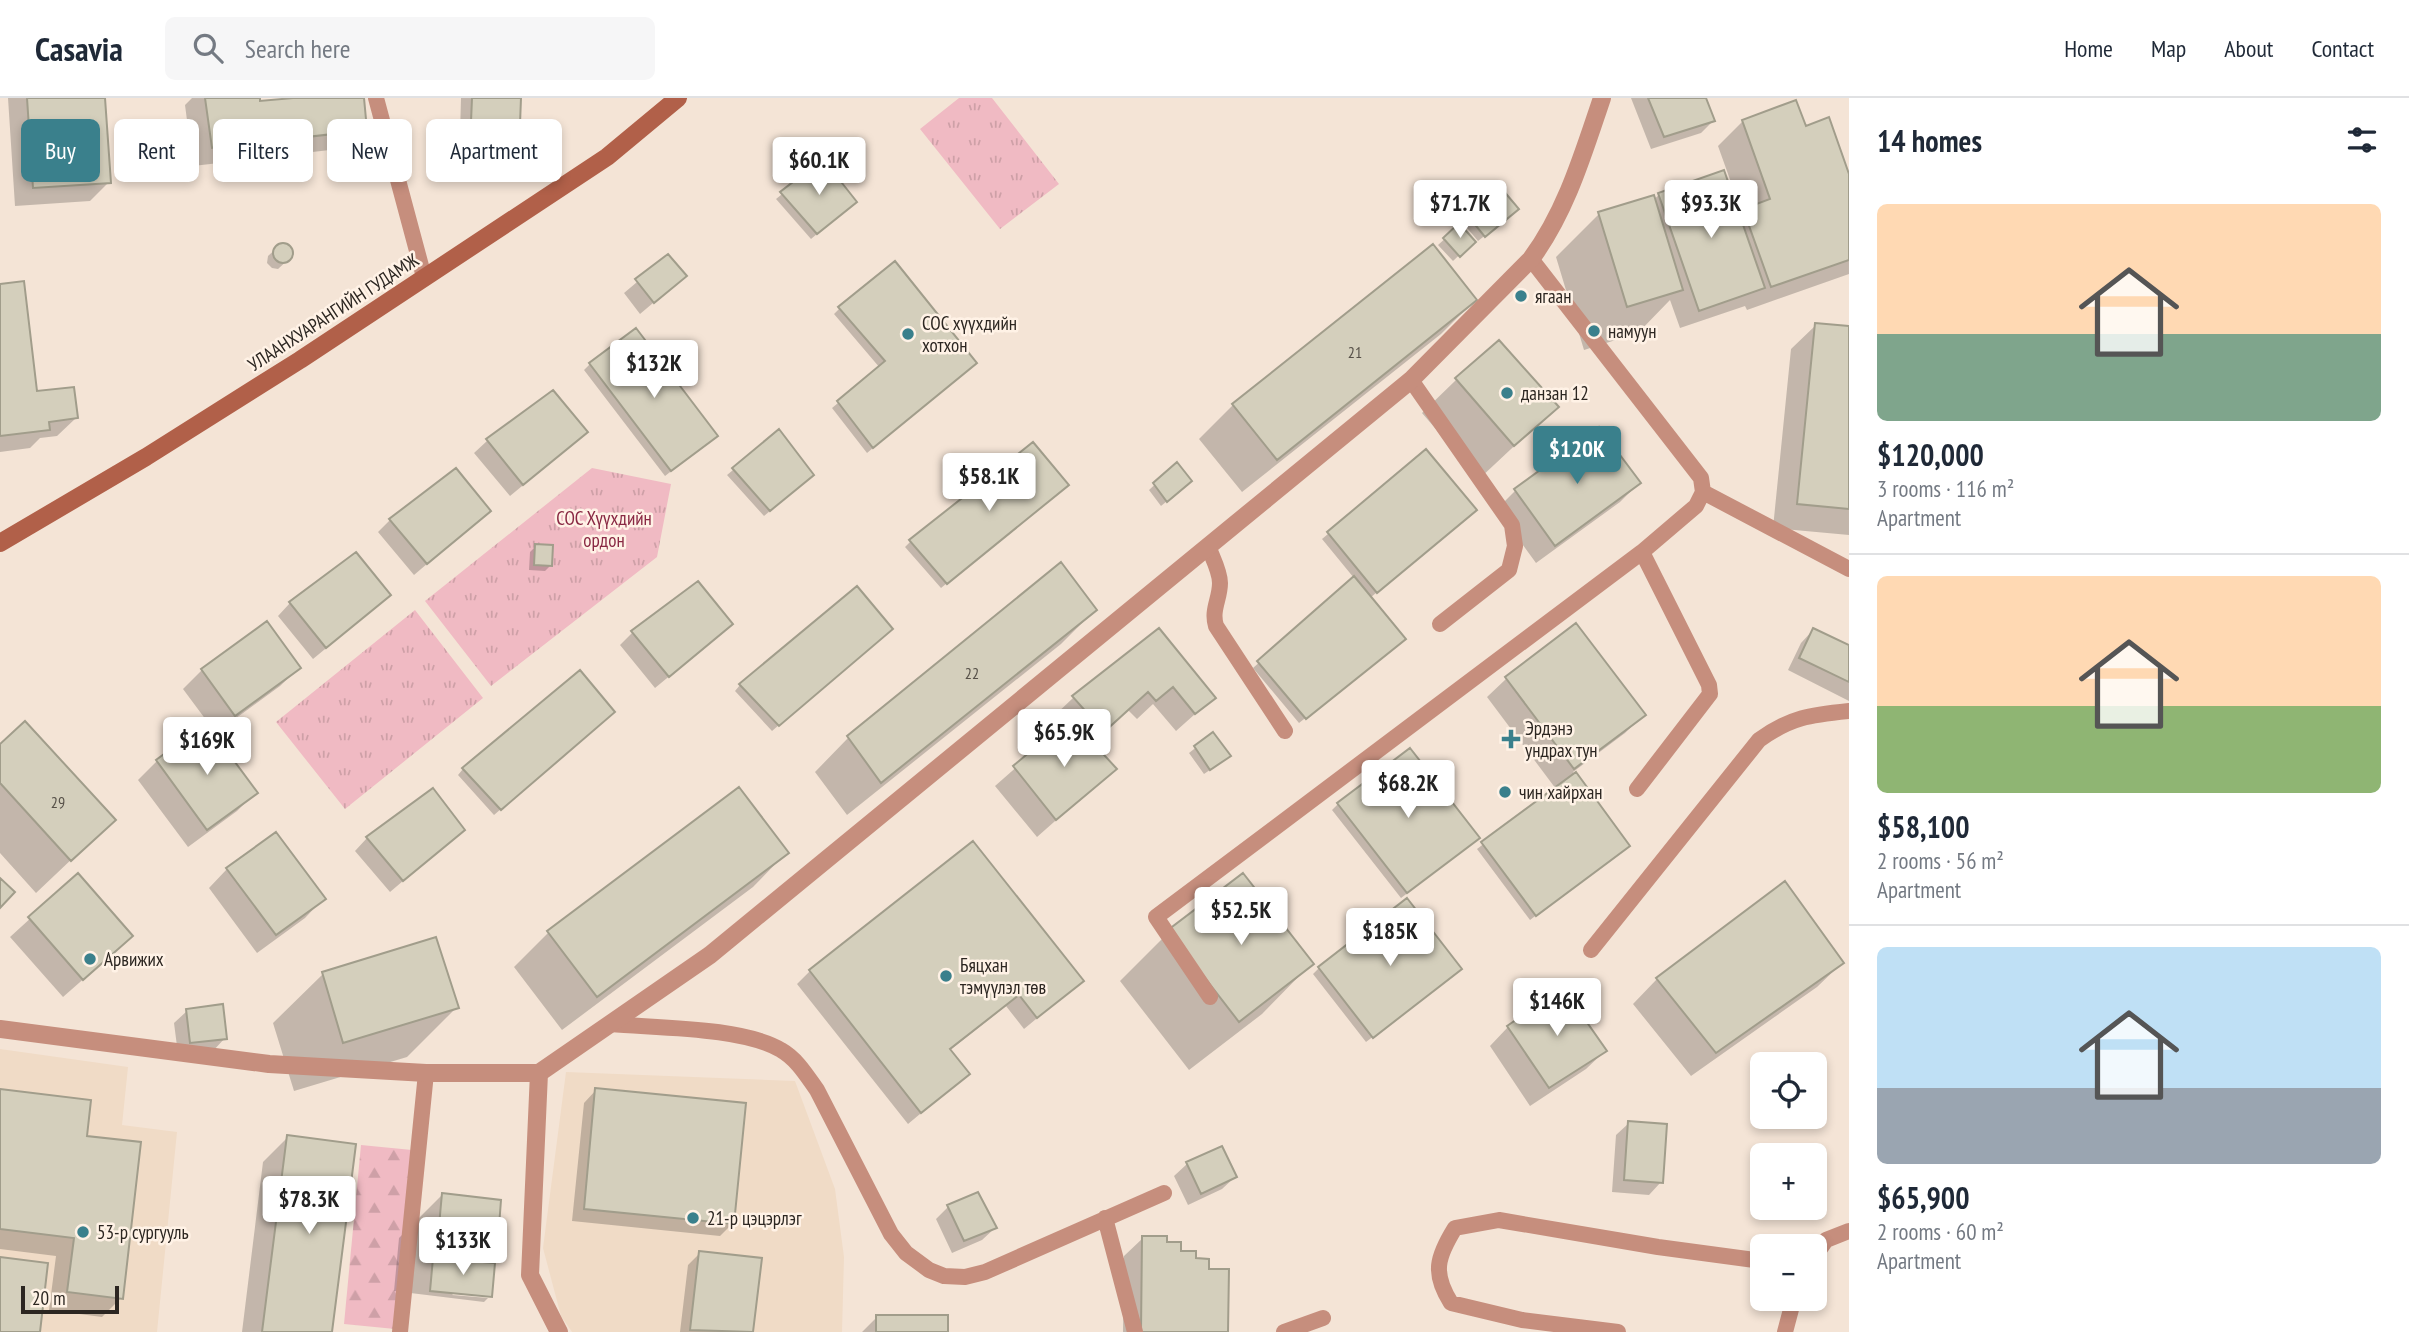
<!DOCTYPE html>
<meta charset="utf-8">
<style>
:root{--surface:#fff;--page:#f6f6f7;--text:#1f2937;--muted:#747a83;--line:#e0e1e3;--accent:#3a808c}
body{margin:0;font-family:"PT Sans Narrow",sans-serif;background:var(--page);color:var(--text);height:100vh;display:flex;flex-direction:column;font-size:26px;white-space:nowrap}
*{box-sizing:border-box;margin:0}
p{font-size:23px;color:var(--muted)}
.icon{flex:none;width:38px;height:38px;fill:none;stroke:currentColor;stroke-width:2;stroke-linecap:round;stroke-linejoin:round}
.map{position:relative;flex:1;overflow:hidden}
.side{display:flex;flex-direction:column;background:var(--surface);width:560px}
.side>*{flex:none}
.top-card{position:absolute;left:21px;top:21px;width:665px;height:63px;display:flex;gap:14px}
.fabs{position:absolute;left:1750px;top:954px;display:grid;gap:14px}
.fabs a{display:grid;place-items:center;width:77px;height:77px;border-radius:10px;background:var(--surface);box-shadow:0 4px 10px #0003;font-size:35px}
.scale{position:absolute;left:21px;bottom:18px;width:98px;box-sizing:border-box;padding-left:7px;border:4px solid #2c2621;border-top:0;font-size:19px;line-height:24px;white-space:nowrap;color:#2c2621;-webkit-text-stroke:5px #fff2e6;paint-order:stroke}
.price{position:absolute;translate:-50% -60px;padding:0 16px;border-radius:7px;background:#fff;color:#222;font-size:23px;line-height:46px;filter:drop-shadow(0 2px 4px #0008)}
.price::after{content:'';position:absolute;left:50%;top:42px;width:21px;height:16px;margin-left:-10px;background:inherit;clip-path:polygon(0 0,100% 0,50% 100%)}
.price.current{background:var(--accent);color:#fff}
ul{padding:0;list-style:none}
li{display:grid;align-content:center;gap:14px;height:371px;padding:0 28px}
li+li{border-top:2px solid var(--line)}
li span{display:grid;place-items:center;height:217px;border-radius:10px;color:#555}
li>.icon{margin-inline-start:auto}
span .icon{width:126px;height:126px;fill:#fffc;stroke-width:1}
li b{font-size:30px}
h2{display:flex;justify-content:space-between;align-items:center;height:84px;padding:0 28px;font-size:30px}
.chip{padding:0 24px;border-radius:10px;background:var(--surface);box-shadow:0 4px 10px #0003;font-size:24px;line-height:63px}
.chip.current{background:var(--accent);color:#fff}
header{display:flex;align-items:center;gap:42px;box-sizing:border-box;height:98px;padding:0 35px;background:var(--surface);border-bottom:2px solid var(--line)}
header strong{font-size:33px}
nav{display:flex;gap:38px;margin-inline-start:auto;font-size:24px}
.search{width:490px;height:63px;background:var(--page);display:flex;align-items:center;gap:18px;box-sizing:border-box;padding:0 24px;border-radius:10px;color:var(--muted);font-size:26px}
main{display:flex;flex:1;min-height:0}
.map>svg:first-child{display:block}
.built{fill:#f0dbc6}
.forest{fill:url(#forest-firs)}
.park{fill:url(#park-tufts)}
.shadow{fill:#0003}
.building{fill:#d4cfbc;stroke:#a19d8b;stroke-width:2}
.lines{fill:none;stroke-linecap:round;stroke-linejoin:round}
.lane{stroke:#c68e7d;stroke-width:16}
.street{stroke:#c68e7d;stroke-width:18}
.secondary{stroke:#b16049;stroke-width:18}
.poi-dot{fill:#3a808c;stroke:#fff2e6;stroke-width:2.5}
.labels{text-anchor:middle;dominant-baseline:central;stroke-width:5;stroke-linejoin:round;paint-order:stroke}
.number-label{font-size:16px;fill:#565048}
.poi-label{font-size:19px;fill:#2c2621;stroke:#fff2e6;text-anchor:start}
.street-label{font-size:19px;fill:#2c2621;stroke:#fff2e6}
.park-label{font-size:19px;fill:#892843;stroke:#fff2e6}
</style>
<header>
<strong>Casavia</strong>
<div class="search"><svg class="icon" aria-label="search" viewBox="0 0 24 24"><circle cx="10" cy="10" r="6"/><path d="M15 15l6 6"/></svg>Search here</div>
<nav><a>Home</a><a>Map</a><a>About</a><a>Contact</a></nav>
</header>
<main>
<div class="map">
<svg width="1849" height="1234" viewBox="0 0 1849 1234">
<defs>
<pattern id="forest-firs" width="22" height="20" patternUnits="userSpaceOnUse" patternTransform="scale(1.75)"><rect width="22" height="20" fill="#f0bac3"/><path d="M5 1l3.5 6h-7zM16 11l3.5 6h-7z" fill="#cea0a7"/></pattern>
<pattern id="park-tufts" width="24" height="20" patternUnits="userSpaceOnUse" patternTransform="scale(1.75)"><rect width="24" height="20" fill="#f0bac3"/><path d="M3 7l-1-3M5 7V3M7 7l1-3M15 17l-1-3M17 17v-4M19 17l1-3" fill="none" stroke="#cea0a7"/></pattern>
</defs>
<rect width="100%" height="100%" fill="#f4e4d6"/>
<path class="built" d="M0,951L128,969L122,1027L177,1034L157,1234H0Z
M566,974L795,983L835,1091L844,1159L842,1234H572L561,1218L543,1150Z"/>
<path class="forest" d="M361,1047L412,1052L395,1231L344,1226Z"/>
<path class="park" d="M959,0H992L1059,86L1000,131L920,31Z
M592,370L671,386L657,459L491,588L425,503Z
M415,512L483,600L345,711L276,624Z"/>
<path class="shadow" d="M8,0H103L109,84L90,103L15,108Z
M192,0H258L259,5L307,0H362L366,32L347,50L193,68L185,7Z
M461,0H519L518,26L506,38L460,36Z
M1631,0H1704L1713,23L1701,35L1651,51Z
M1743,23L1805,30L1849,77V176L1747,212L1745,208L1680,230L1670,202L1638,235L1584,252L1556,159L1599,116L1653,102L1659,97L1723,74L1738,118L1742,115L1718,48Z
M822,64L849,109L811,141L776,101Z
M1502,93L1511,117L1478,143L1463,125Z
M1459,128L1473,144L1453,163L1438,147Z
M280,147H287L291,153V159L278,171L272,170L267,165L268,158Z
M1433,149L1475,202L1441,236L1242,394L1199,341L1233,307Z
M668,158L685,178L640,216L624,195Z
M0,187L35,295L76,320L57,338L40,340L30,350L0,354Z
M840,210L969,270L867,355L832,310L880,270L834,216Z
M1816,227L1849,230V437L1773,430L1791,251Z
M1499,244L1556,309L1479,381L1422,315L1456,282Z
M590,266L710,343L665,378L584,272Z
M552,294L573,346L510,398L474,355L487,343Z
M779,334L806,383L764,418L727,377Z
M1426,354L1469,417L1370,500L1398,547L1299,625L1253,570L1354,480L1322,441Z
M1177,366L1184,389L1161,408L1149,392Z
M1639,385L1620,404L1536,465L1497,411L1515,393Z
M1061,392L941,490L905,449L911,443Z
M489,413L414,477L378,434L390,422Z
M536,448L551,467L545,473L529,472L530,454Z
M355,457L376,509L313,561L278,518L290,505Z
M698,486L718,538L655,590L620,547L632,535Z
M1095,512L1061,546L847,717L815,674L848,640Z
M1576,528L1644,616L1625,635L1573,674L1628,747L1530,822L1477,751L1556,691L1487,599L1506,581Z
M1158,532L1213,600L1176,633L1153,606L1137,621L1128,612L1091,646L1114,671L1037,739L995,688L1063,628L1054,618L1073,600Z
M1813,532L1849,549V603L1788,572L1801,545Z
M885,536L772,633L735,593L740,587Z
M299,570L280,588L213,637L255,695L237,713L188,749L138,682L157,663L209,626L183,591L202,572Z
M607,620L494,717L458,677L463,671Z
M1213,636L1223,663L1204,676L1189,655Z
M0,648L113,722L36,795L0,755Z
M739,692L786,755L753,789L562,932L514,869L548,835Z
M433,693L463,732L390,794L355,753L367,740Z
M1338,706L1472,746L1401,800L1332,712Z
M973,745L1082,883L1024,931L1006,908L949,953L968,976L908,1026L797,886L810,873Z
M227,771L323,801L305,820L257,855L209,790Z
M78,777L112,856L63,899L10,839Z
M1170,833L1311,866L1262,916L1189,972L1120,883Z
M1842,865L1817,889L1691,978L1633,906L1657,881Z
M1319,870L1454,877L1366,944L1313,876Z
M323,876L457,909L407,959L294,993L273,925Z
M187,913L225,940L213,953L178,956L174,925Z
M1508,929L1605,953L1586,971L1530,1008L1490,948Z
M596,992L733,1125L720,1138L572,1123L584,1005Z
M0,993L85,1040L121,1200L102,1219L49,1212L56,1158L0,1151Z
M1629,1025L1661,1084L1649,1097L1612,1094L1616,1037Z
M288,1039L330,1234H242L263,1064Z
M1221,1050L1235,1079L1222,1091L1188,1107L1174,1078L1187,1066Z
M442,1097L495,1155L452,1197L488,1200L484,1204L394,1193L399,1140Z
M948,1109L995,1130L982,1142L952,1155L936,1121Z
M1143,1140L1165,1146L1194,1162L1207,1173L1227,1234H1123L1124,1158Z
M700,1155L760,1161L751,1234H680L688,1167Z
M877,1219L946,1234H862Z"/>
<path class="building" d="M27,0H105L111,85L33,90Z
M205,0H260V3L293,0H364L367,32L212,50Z
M472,0H521L520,26L471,24Z
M1648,0H1706L1715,23L1664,39Z
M1796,2L1806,28L1829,19L1849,76V162L1771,189L1743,111L1770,101L1742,22Z
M823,61L857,104L817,136L780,94Z
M1724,72L1765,190L1699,213L1658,95Z
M1502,91L1519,111L1485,139L1468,118Z
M1654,97L1683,192L1627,209L1598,114Z
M1459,125L1476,144L1460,159L1443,140Z
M273 155a10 10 0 1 1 20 0a10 10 0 1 1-20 0Z
M1433,146L1477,202L1277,362L1232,306Z
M668,156L687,178L654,205L635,181Z
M895,163L977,265L873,350L837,303L885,263L838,209Z
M24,183L37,293L74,289L78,320L49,324L50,332L0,338V186Z
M1815,225L1849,228V411L1797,406Z
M636,230L718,338L671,373L589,265Z
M1499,242L1559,309L1514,348L1455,280Z
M553,292L588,334L523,387L486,341Z
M1599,329L1641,385L1555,448L1514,391Z
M779,331L814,377L770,413L732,370Z
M1033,344L1069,387L947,486L909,442Z
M1426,351L1477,412L1377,495L1327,434Z
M1177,364L1192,383L1167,404L1153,385Z
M456,370L491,413L427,466L389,421Z
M535,446L553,447L552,468L534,467Z
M356,454L391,497L326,550L289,504Z
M1061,464L1097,512L881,685L847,638Z
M1354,478L1406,541L1306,621L1257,563Z
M698,483L733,526L669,579L631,533Z
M857,488L893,531L779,628L739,586Z
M267,523L301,570L235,618L201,571Z
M1576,525L1646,617L1574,671L1505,579Z
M1159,530L1216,600L1195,616L1173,589L1156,603L1148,594L1104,634L1072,598Z
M1813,530L1849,547V584L1799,560Z
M580,572L615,614L501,712L462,670Z
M1070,620L1117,671L1056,722L1013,668Z
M25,623L116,722L71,763L0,685V646Z
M206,625L258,695L207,732L156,662Z
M1213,634L1231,658L1210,672L1194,648Z
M1410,650L1480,740L1407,795L1337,705Z
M1576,674L1630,748L1536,818L1481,744Z
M739,689L789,755L597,899L547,833Z
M433,690L465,732L403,783L366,739Z
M276,734L326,801L276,837L226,770Z
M973,743L1084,883L1037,920L1019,897L950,951L970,976L921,1015L809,872Z
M78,775L133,838L83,882L28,819Z
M1243,775L1314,866L1239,924L1168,832Z
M0,780L15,794L0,810Z
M1785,783L1844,865L1716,955L1656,880Z
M1407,800L1462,871L1373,940L1318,869Z
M436,839L459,910L343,945L322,874Z
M1563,890L1607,953L1549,990L1507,928Z
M223,906L227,941L190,945L186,911Z
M595,990L746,1005L734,1126L584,1111Z
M0,991L91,1002L87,1038L141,1044L123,1201L67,1194L74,1140L0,1131Z
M1628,1023L1667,1026L1663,1085L1624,1082Z
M287,1037L356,1046L332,1234H262Z
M1222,1048L1237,1079L1201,1096L1186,1064Z
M978,1094L997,1130L964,1143L947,1107Z
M442,1095L501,1102L497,1155L437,1150Z
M1142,1138H1167V1144H1181V1153H1196V1160L1209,1161V1171H1229L1228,1234H1141Z
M699,1153L762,1160L753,1234L690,1232Z
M0,1159L48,1165L40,1234H0Z
M433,1160L495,1165L492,1199L430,1193Z
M876,1217H948V1234H876Z"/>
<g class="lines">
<path class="lane" d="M376,0L424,179
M1411,282L1512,427L1515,448L1509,472L1440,526
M1703,394L1849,471
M1208,448C1212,459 1220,473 1220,485C1220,501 1211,512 1216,528L1285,633
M1637,691L1710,596L1709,587L1642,454
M1591,852L1759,642C1791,619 1810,617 1849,613
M1210,899L1156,819L1642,454L1696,408L1703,394L1701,380L1531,161
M611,926C657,930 743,929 781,952C797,961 807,978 817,992L891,1136L906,1155L929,1172L944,1178L965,1179L985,1174L1164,1095
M1105,1120L1135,1234
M1815,1158L1826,1142L1849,1133
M400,1234L426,975
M1284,1234L1323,1220
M1618,1234L1522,1222L1451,1205C1432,1175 1437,1159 1455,1130L1499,1122L1658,1149L1762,1163
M1785,1234L1794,1200"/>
<path class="street" d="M0,931L269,966L426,975H539
M559,1234L530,1177L539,975L710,857L1411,282L1531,161C1566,114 1583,56 1602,0"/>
<path class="secondary" d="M0,445L146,359L300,262L607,59L678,0"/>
</g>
<g class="poi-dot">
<circle cx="1521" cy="198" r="7"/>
<circle cx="1594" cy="233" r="7"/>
<circle cx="908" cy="236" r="7"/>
<circle cx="1507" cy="295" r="7"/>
<path d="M1507.5 630.5h7v7h7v7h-7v7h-7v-7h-7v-7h7z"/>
<circle cx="1505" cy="694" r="7"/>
<circle cx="90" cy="861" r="7"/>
<circle cx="946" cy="878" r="7"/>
<circle cx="693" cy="1120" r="7"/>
<circle cx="83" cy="1134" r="7"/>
</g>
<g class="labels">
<g class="number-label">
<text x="1355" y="254">21</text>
<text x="972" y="575">22</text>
<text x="58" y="704">29</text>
</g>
<g class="poi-label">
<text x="1535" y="198">ягаан</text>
<text x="922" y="225">СОС хүүхдийн<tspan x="922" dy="22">хотхон</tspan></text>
<text x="1608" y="233">намуун</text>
<text x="1521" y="295">данзан 12</text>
<text x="1525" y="630">Эрдэнэ<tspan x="1525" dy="22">ундрах тун</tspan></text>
<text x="1519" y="694">чин хайрхан</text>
<text x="104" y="861">Арвижих</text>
<text x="960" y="867">Бяцхан<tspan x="960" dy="22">тэмүүлэл төв</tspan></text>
<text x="707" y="1120">21-р цэцэрлэг</text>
<text x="97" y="1134">53-р сургууль</text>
</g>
<g class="street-label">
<text transform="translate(333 214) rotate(-33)">УЛААНХУАРАНГИЙН ГУДАМЖ</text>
</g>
<g class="park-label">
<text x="604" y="420">СОС Хүүхдийн<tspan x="604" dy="22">ордон</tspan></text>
</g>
</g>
</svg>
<div class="fabs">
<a><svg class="icon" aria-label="locate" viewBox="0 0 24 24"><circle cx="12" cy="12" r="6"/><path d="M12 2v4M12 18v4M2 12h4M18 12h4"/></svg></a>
<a>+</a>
<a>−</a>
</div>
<div class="scale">20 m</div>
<b class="price" style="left:819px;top:99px">$60.1K</b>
<b class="price" style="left:1460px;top:142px">$71.7K</b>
<b class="price" style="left:1711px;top:142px">$93.3K</b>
<b class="price" style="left:654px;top:302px">$132K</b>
<b class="price current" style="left:1577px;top:388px">$120K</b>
<b class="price" style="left:989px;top:415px">$58.1K</b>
<b class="price" style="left:1064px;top:671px">$65.9K</b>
<b class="price" style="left:207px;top:679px">$169K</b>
<b class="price" style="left:1408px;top:722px">$68.2K</b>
<b class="price" style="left:1241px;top:849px">$52.5K</b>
<b class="price" style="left:1390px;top:870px">$185K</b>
<b class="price" style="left:1557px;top:940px">$146K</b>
<b class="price" style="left:309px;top:1138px">$78.3K</b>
<b class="price" style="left:463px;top:1179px">$133K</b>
<div class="top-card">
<a class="chip current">Buy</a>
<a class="chip">Rent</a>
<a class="chip">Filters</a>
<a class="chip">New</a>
<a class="chip">Apartment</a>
</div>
</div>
<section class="side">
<h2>14 homes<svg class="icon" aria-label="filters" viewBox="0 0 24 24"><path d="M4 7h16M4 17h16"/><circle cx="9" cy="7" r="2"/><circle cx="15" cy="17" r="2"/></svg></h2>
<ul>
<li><span style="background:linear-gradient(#ffd9b3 60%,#7fa58c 0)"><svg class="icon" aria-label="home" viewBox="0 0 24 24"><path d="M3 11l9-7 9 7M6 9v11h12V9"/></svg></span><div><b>$120,000</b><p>3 rooms · 116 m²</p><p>Apartment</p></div></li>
<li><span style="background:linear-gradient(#ffd9b3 60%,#8fb573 0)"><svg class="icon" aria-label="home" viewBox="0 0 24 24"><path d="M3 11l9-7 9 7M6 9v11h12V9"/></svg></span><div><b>$58,100</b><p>2 rooms · 56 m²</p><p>Apartment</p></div></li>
<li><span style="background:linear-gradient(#bfe0f5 65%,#9aa5b1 0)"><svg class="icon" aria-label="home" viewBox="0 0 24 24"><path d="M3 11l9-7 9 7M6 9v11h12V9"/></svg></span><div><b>$65,900</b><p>2 rooms · 60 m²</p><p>Apartment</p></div></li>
</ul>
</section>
</main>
